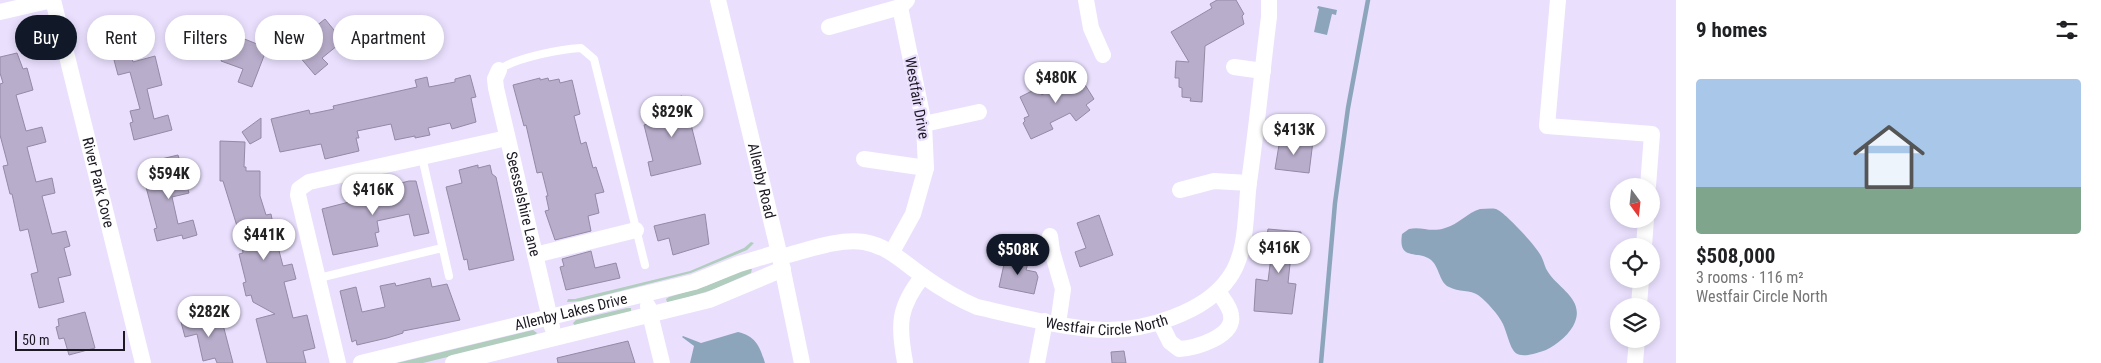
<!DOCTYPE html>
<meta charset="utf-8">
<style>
:root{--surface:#fff;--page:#f2f2f2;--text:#202124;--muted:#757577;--line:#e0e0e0;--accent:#111827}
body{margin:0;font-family:"Roboto Condensed",sans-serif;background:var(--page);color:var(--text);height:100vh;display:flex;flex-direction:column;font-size:19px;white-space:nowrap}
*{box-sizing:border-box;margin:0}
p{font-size:16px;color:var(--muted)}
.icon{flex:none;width:28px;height:28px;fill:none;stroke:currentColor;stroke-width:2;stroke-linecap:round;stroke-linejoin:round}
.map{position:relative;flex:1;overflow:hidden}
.panel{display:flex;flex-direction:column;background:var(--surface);width:425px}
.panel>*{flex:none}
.guide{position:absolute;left:15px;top:15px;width:475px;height:45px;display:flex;gap:10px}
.needle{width:32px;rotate:165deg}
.tools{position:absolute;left:1610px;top:178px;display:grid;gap:10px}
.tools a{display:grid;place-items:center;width:50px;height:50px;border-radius:50%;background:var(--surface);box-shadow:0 2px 8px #0003;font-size:25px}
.scale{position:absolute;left:15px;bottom:12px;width:110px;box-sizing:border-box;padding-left:5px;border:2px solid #1d1923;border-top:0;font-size:14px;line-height:18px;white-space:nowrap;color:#1d1923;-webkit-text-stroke:4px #eae0fe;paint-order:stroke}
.price{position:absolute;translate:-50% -42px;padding:0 11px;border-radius:18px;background:#fff;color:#222;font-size:16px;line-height:32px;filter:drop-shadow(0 1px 2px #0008)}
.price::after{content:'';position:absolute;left:50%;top:30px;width:15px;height:11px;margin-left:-8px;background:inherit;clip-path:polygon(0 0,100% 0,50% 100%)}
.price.selected{background:var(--accent);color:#fff}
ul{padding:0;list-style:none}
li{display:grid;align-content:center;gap:10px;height:265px;padding:0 20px}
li+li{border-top:1px solid var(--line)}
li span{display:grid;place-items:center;height:155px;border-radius:5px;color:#555}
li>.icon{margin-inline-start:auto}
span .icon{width:90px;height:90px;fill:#fffc;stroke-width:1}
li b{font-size:21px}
h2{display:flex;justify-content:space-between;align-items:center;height:60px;padding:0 20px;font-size:21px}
.chip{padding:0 18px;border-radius:22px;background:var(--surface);box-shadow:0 2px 8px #0003;font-size:18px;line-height:45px}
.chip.selected{background:var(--accent);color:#fff}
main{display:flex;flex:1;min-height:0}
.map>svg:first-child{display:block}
.green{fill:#b1cdbe}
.water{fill:#8da5bb}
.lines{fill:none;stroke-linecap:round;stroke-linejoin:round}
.stream{stroke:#8da5bb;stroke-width:4.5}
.building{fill:#b8adcb;stroke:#948aa5}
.lane{stroke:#fff;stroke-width:8}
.street{stroke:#fff;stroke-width:16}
.labels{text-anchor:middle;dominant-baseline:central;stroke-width:4.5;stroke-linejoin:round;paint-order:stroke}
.street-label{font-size:15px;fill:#1d1923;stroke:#eae0fe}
</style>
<main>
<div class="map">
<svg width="1676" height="363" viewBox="0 0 1676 363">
<rect width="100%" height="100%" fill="#eae0fe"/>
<path class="green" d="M751,242L754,243L747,250L691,273L581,301L567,302L568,299H575L690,271L744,248Z
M748,268L752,269L751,273L712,290L669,303L667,302L666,299L669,297L706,286Z
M627,308H631V312L575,326L573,323L576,320Z
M533,330L537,333L534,336L423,363H397Z"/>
<path class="water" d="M1318,6L1337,10L1336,15L1332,14L1327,35L1314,32L1319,9L1317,8Z
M1480,209C1485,209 1491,208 1496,209C1505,212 1539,249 1542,258C1544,262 1545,268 1548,272C1558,288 1584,299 1575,322C1571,333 1557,345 1546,350C1509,363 1514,351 1503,324C1498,314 1487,302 1478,295C1471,290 1458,292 1449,287C1438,282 1440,264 1428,258C1415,251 1398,260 1402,234L1409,229C1422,226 1430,233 1445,228C1459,224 1467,213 1480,209Z
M738,332C756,336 760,347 765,363H690L694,346L682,337L683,336L701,343Z"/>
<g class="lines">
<path class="stream" d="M1321,363L1335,203L1348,108L1368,0"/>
</g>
<path class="building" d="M1217,0H1236L1244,14L1242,16L1244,24L1205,46L1202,102L1190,101L1191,98L1182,97V88L1179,87V78H1175L1176,61L1189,62L1171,32L1212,8L1210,4Z
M325,19L343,41L322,58L328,64L315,75L293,49L317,29L315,27Z
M232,34L267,48L252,87L238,82L243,69L221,61Z
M17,53L23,69L27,68L33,90L16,95L26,131L42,127L46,142L27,147L36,182L52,178L55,193L42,196L52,234L66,231L70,246L64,248L71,275L58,278L64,302L39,308L31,274L38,272L28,229L20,231L12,194H10L3,166L8,165L0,135V84L3,83L0,73V57Z
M131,55L133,62L155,56L162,85L147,89L154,119L168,115L172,130L134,140L130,123L133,122L130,111L140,109L130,72L118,75L114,60Z
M1073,72L1074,74L1077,72L1094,99L1086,105L1090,110L1076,121L1070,113L1050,123L1053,129L1031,139L1023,123L1025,121L1024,118L1029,116L1020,97L1038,88L1042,95Z
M470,75L476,97L471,98L476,122L452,129L450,123L428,128L430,135L415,138V136L395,140L391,124L357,131L359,138H356L359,151L325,159L321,144L280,152L271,119L309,110L310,114L334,109L333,106L417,87L415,80L427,77L429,87L455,82V79Z
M540,78V80L548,78L549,81L559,79L560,83L572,80L580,114L574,116L581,144L586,142L593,168L596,167L604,192L595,194L599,213L588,216L591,231L555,240L545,211L549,210L546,196H548L542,172L537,173L526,125L524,126L513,85Z
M682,96L684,105H686L701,164L651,176L648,162L653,161L644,125L658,121L654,103Z
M261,118V138L250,144L242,132Z
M1280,139L1313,141L1309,173L1275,169Z
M220,141L245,142L244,167H246V171H260V196L266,215L271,214L274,229L285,226L288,241L277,243L283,266L292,264L296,279L284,282L293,318L307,315L315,348L303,351L306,363H267L256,319L275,314L253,302L251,295L246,296L243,283L246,282L239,254L243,253L241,239L223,181H220Z
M178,155L189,193L172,197L178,224L193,220L197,235L183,239L182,235L157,241L154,229L157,228L146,187L158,184L153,161Z
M478,165V168L490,165L492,174L496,177L514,260L469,270L467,259L464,260L446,187L462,183L459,170Z
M409,181H416L429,233L414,236L409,214L377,221L379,232L375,233L378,246L333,255L322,209L353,201L352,195Z
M705,214L709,244L673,255L669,238L658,241L654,226Z
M1099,215L1113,255L1080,267L1075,252L1086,248L1077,223Z
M1268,229L1301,232L1298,258L1290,264L1288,283L1296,284L1292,314L1254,311L1256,279L1268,281L1271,257H1268L1270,244L1266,243Z
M591,251L595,268L616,263L620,278L566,290L560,267L564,266L562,259Z
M1006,255L1029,260L1026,270L1036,272L1038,277L1034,294L999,287Z
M430,278L432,287L447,284L460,320L403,331V333L387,338L357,345L356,340L352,342L340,291L356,287L362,312L385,307L380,286L395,283L396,286Z
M85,312L95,348L69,355L64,338L59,339L56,327L59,326L58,319Z
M213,314L215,323L222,321L233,363H217L215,358L203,361L197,334L185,337L181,322Z
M628,341L635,363H558L557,358Z
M1124,351L1126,363H1112L1111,352Z"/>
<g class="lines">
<path class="lane" d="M499,70C514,58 561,49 581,48L594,59L645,265
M422,157L449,276
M319,278L442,248"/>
<g class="street">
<path id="s1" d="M53,0L143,363"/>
<path id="s2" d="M718,0L780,257L802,363"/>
<path d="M1086,0L1091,28L1103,55"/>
<path d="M1558,0L1547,126L1652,134L1648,186"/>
<path d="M0,12L52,0"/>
<path d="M829,27L900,7"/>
<path d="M1234,67L1263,71"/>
<path id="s3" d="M499,70L495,79L496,88L552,327"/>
<path d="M924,124L979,112"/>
<path d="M864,159L926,168"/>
<path d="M1180,190L1214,181L1249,183"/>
<path d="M1050,236L1052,251L1063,289L1058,324"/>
<path d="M1644,246L1646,219"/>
<path d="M892,252L913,214L926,168L924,124L900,7L907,0"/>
<path d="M535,255L636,230"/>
<path id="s4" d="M780,257C806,251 837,238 864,242C888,246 904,263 923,276C940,288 958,299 977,307C1018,316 1061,328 1104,330C1144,331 1205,313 1229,278C1248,252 1245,213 1249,182C1257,127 1262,72 1269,17V0"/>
<path d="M648,306L662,363"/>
<path d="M1639,306L1641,279"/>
<path d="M1160,322L1170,342L1179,349C1195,348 1235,337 1231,315C1230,306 1222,298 1218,291"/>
<path d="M905,362C898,325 898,307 923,276"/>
<path d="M338,363L298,195L299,189L309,182L507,138"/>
<path id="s5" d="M361,363L694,282L739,264L779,252"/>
<path d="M453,363L709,300L783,269"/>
<path d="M1037,363L1045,321"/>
<path d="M1635,363L1637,339"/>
</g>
</g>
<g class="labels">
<g class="street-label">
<text transform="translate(917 98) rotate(80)">Westfair Drive</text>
<text stroke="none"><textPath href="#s1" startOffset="188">River Park Cove</textPath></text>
<text stroke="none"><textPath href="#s2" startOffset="186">Allenby Road</textPath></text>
<text stroke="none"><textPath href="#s3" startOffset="138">Seesselshire Lane</textPath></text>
<text stroke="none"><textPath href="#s5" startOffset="216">Allenby Lakes Drive</textPath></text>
<text stroke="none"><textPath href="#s4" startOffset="349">Westfair Circle North</textPath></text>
</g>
</g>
</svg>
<div class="tools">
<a><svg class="needle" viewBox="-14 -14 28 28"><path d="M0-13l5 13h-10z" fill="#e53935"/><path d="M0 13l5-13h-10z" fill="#757577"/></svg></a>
<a><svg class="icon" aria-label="locate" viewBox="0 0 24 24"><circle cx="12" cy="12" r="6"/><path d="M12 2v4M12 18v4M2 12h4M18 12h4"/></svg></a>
<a><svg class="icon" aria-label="layers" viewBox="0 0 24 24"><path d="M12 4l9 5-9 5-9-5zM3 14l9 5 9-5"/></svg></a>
</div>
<div class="scale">50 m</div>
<b class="price" style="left:1056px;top:104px">$480K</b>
<b class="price" style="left:672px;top:138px">$829K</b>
<b class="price" style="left:1294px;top:156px">$413K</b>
<b class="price" style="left:169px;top:200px">$594K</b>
<b class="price" style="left:373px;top:216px">$416K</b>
<b class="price" style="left:264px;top:261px">$441K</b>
<b class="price" style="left:1279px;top:274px">$416K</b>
<b class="price selected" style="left:1018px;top:276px">$508K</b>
<b class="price" style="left:209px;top:338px">$282K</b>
<div class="guide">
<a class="chip selected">Buy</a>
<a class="chip">Rent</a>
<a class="chip">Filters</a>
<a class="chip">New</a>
<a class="chip">Apartment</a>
</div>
</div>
<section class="panel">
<h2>9 homes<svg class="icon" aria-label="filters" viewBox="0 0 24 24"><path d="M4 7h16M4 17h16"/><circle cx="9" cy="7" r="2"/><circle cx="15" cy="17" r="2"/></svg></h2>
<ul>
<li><span style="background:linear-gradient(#a9c7e8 70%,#7fa58c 0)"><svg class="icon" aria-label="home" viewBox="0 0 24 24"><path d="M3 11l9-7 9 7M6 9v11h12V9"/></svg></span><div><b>$508,000</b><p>3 rooms · 116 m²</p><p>Westfair Circle North</p></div></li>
</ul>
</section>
</main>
